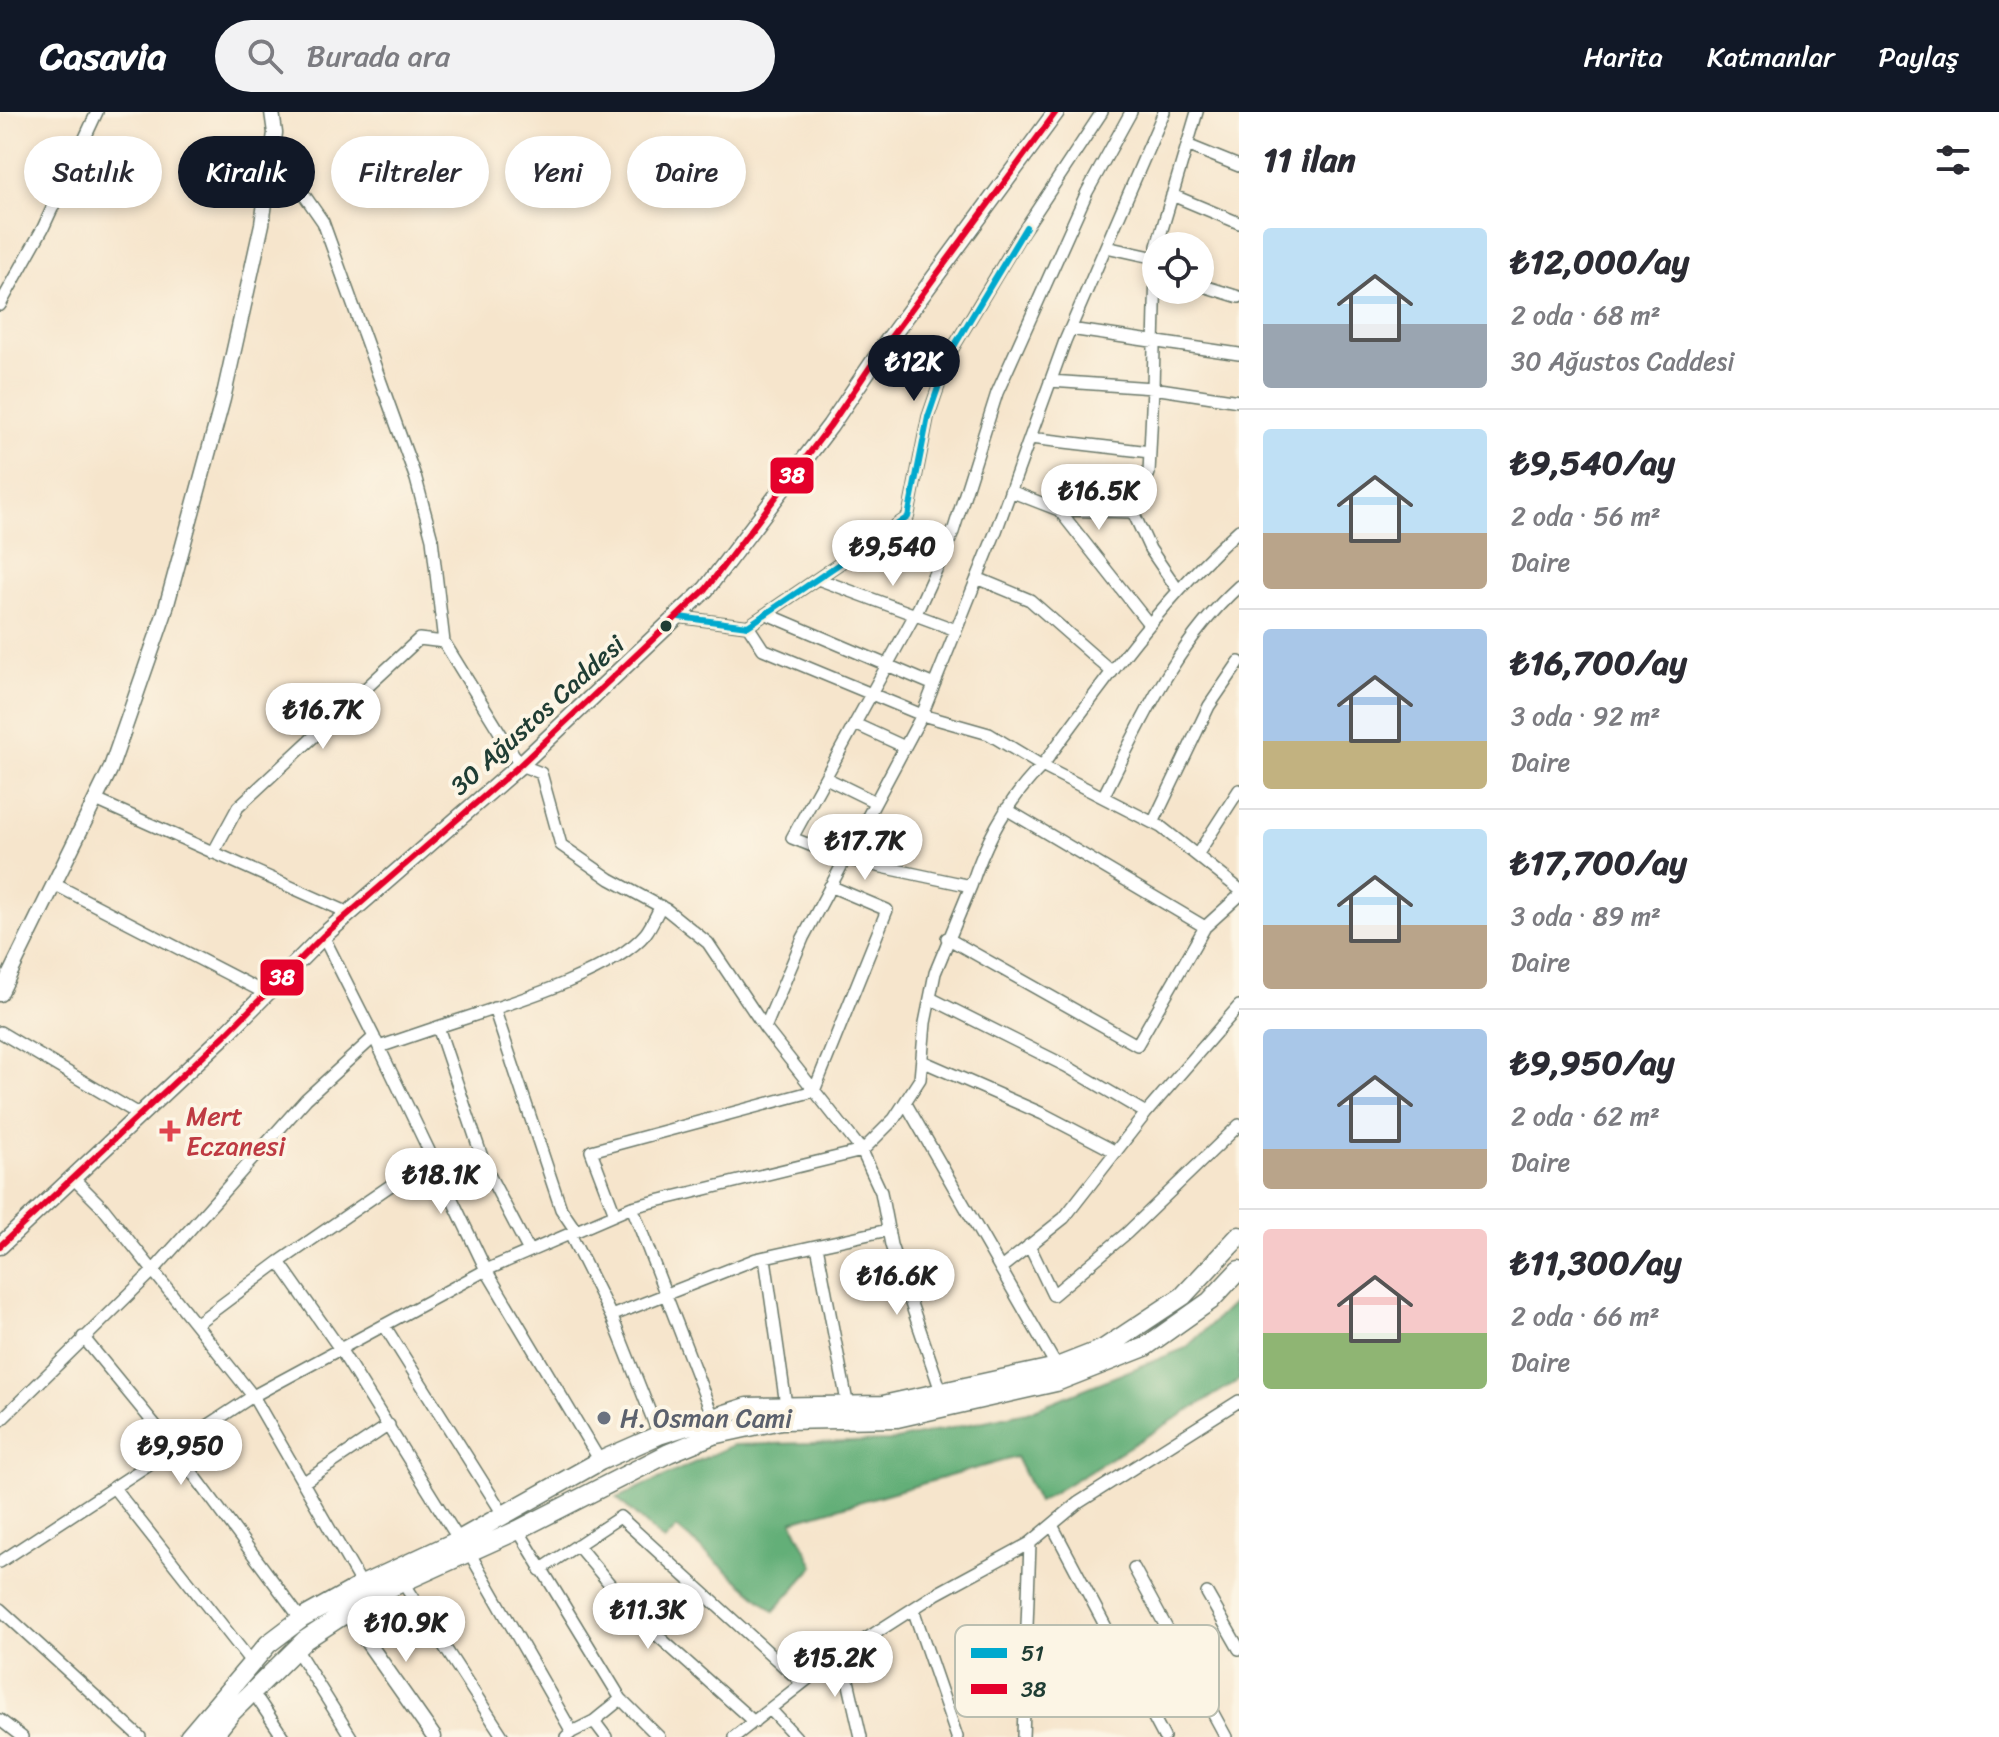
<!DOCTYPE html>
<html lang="tr">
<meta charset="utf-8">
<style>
:root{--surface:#fff;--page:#f2f2f3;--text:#2b2b33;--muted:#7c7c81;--line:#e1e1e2;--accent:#111827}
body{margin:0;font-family:Sriracha,sans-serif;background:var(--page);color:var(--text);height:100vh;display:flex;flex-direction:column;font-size:30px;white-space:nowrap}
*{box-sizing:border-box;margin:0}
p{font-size:26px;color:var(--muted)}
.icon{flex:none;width:44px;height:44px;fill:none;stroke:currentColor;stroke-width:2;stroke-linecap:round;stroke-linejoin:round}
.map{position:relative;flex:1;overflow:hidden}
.panel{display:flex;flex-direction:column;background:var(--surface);width:760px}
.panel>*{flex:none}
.guide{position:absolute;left:24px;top:24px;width:760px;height:72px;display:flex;gap:16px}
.controls{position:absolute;left:1142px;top:120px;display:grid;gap:16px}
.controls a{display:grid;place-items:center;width:72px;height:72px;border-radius:50%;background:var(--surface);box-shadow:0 4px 12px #0003;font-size:40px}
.price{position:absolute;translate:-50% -68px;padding:0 18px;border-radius:28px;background:#fff;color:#222;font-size:26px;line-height:52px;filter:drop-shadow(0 2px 4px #0008)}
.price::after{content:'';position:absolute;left:50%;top:48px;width:24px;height:18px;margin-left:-12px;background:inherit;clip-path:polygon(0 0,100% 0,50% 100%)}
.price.current{background:var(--accent);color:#fff}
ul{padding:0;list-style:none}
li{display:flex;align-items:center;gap:24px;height:200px;padding:0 24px}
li+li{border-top:2px solid var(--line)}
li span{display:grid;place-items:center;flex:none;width:224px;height:160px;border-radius:8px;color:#555}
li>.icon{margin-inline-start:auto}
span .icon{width:96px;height:96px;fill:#fffc;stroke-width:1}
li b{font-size:34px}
h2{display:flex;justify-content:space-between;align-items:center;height:96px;padding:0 24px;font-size:34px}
.pill{padding:0 28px;border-radius:36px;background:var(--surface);box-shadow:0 4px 12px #0003;font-size:28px;line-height:72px}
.pill.current{background:var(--accent);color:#fff}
header{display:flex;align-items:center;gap:48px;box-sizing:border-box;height:112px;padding:0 40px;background:var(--accent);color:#fff}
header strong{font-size:38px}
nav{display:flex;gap:44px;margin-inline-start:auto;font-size:28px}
.search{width:560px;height:72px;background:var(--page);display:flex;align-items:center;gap:20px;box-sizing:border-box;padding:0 28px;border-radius:44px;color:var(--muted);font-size:30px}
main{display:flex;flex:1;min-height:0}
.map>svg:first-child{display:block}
.forest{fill:#64af78;stroke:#427656;stroke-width:2}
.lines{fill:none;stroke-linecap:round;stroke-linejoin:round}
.minor-casing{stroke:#6a7869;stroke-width:14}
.tertiary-casing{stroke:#6a7869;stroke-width:17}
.secondary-casing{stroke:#6a7869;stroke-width:19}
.primary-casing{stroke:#6a7869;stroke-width:21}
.minor{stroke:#fff;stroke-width:11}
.tertiary{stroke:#fff;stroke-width:14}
.secondary{stroke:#fff;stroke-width:16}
.primary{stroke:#fff;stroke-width:18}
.bus-1-casing{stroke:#fcf5e5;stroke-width:12}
.bus-2-casing{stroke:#fcf5e5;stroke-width:12}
.bus-1{stroke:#00a9ce;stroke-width:6}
.bus-2{stroke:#e4002b;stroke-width:6}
.bus-dot{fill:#1f3d34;stroke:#fcf5e5;stroke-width:3}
.health-dot{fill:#e0444e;stroke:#fcf5e5;stroke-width:3}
.worship-dot{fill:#6b7280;stroke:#fcf5e5;stroke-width:3}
.labels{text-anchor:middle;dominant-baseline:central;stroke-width:8;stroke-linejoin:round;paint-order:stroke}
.street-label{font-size:26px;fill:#1f3d34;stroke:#fcf5e5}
.health-label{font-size:26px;fill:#be3a42;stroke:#fcf5e5;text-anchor:start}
.worship-label{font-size:26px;fill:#5b616d;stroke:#fcf5e5;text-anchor:start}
.key{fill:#fcf5e5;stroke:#babeb0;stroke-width:2}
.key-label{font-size:22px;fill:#1f3d34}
.line-badge{stroke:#fcf5e5;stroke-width:3}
.badge-label{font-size:22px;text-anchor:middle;font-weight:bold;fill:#fff}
</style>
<header>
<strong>Casavia</strong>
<div class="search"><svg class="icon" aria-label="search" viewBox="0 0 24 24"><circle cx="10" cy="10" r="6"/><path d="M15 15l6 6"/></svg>Burada ara</div>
<nav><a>Harita</a><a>Katmanlar</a><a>Paylaş</a></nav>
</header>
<main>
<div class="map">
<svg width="1239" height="1625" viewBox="0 0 1239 1625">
<rect width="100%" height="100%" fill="#fcf5e5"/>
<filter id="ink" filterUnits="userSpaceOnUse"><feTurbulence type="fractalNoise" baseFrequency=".0125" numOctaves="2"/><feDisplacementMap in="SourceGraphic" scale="16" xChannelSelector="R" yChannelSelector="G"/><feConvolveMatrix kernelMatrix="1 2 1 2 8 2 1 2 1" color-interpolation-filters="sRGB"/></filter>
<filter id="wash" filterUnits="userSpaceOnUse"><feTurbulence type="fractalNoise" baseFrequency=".006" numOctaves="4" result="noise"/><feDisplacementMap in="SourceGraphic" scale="32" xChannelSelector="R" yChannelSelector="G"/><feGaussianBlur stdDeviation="1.8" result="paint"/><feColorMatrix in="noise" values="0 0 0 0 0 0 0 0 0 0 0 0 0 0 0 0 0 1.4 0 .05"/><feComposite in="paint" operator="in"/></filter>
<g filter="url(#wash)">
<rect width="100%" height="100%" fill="#f6e5cc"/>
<path class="forest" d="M1239,1186V1268L1038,1390L1016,1345L792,1409L814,1454L774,1499L677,1416L664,1429L617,1386L733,1333L891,1329L1027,1300L1186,1236Z"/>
</g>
<g filter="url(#ink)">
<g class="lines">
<defs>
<path id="minor" d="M1187,33L1239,54
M273,38L323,110L416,367L432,427L444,530
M1172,83L1239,111
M1157,134L1197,0
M1106,135L1156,146
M1156,155L1153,276L1239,289
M1200,173L1239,185
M0,193L43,116L97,0
M1070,217L1239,242
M1050,269L1153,276L1149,361L1133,400
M1030,326L1150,340
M1010,379L1059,398L1149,512
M1059,398L1133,400L1150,437L1178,478
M977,466L1030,488L1111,559
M818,467L956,518
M767,502L934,573
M679,505L748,514L908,405L928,305L950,241L1022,121L1102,0
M748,514L763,537L922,603L989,622L1042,654C1103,571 1162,487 1239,418
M855,612L905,635
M826,666L875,690
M1103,685C1142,609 1174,533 1239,474
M96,688L349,801
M1006,697L1205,815
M1153,711L1209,594L1239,550
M213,741L238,695L419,527L444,530L520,653L541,661L561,733L610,767L667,798L708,831L765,916L862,1039L894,1007L920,967L925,911L935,861L971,774L845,747L792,726L919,495L952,423L997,281L1087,80L1131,0
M1197,743L1239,678
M54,772L267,882
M971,774C986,728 1007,688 1042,654L1161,715L1239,777
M947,826L1137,933L1205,815L1239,784
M930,886L1066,954L1146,1001
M494,896L561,1097L576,1119
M438,915C491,897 611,864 646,821C652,813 656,803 661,794
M765,916L803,826L922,603L996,419L1065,229L1164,0
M0,920L140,1003
M376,929L432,1045
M379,935L438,915L486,1057L529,1139
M922,949L1043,1002L1116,1040
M905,990L1057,1255
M73,1066L103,1096L253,1284L340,1237L459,1428
M632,1095L713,1305
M615,1102L591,1039L814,979L887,798L830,774
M570,1122L614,1210L659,1323
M1029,1133L1053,1183L1127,1121L1239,1013
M817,1134L848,1295
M765,1146L786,1293
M1001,1156L1064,1106L1146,1001L1239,894
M611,1204L756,1147L888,1118
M196,1212L279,1150L340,1237L486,1158L432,1045L279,1150
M384,1213L503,1402
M83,1225L174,1336L301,1507
M0,1309L153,1159L306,987L374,925L323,824
M600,1349L486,1158L632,1095L862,1039L881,1080L891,1133L942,1282
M304,1370L389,1313
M114,1376L252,1551
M1052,1413L1164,1625
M518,1418L621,1587L659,1625
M577,1433L640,1508L754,1610
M469,1440L572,1620L566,1625
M0,1450L253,1284L362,1473
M1134,1456L1226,1625
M540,1458L620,1405L802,1571
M403,1471L503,1625
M1207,1481L1239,1537
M0,1497L140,1625
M913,1497L957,1625
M296,1537L351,1625
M842,1542L861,1625
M259,1589L283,1625
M770,1597L796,1625
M0,1608L22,1625
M594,1609L621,1587
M572,1620L594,1609L606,1625
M734,1625L827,1552L936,1482L1030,1431L1078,1391L1239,1289
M1023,1625L1030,1431"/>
<path id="tertiary" d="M0,882L110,658L164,503L223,287L262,112L275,21L272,0
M347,1501L434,1625"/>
<path id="secondary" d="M0,1134L225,923L323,824L520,653L706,477L830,314L885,233L1056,0"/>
<path id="primary" d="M189,1625L268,1532L301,1507L362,1473L459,1428L600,1349L659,1323L747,1295L883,1293L1057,1255L1103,1237L1183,1184L1239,1124
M212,1625L232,1600L305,1528L372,1484L518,1418L669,1341L713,1323L781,1308L897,1306L1056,1270L1145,1235L1210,1189L1239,1158"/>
</defs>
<use href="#minor" class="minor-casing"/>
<use href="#tertiary" class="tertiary-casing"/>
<use href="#secondary" class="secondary-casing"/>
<use href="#primary" class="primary-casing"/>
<use href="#minor" class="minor"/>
<use href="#tertiary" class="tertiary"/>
<use href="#secondary" class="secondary"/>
<use href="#primary" class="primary"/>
<defs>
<path id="bus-1" d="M679,505L748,514L908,405L928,305L950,241L1026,115"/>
<path id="bus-2" d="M0,1134L225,923L323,824L520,653L706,477L830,314L885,233L1056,0"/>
</defs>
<use href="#bus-1" class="bus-1-casing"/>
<use href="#bus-2" class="bus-2-casing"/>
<use href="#bus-1" class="bus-1"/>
<use href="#bus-2" class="bus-2"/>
</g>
</g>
<circle class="bus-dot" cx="666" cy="514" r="7"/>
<path class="health-dot" d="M166 1007h8v8h8v8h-8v8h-8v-8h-8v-8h8z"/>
<circle class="worship-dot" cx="604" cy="1306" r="8"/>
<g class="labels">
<g class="street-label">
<text transform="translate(537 603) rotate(-42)">30 Ağustos Caddesi</text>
</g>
<g class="health-label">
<text x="186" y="1004">Mert<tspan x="186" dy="30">Eczanesi</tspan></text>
</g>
<g class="worship-label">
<text x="620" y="1306">H. Osman Cami</text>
</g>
</g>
<rect x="955" y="1513" width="264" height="92" rx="12" class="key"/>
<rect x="971" y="1536" width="36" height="10" fill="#00a9ce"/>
<rect x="971" y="1572" width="36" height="10" fill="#e4002b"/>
<g class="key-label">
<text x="1021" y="1549">51</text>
<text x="1021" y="1585">38</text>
</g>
<g class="line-badge">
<rect x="769" y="344" width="46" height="39" rx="8" fill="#e4002b"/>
<rect x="259" y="846" width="46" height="39" rx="8" fill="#e4002b"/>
</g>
<g class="badge-label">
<text x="792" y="371">38</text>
<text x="282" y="873">38</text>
</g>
</svg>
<div class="controls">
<a><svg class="icon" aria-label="locate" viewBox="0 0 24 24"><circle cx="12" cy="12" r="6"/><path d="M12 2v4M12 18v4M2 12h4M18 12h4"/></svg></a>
</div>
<b class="price current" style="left:914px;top:291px">₺12K</b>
<b class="price" style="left:1099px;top:420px">₺16.5K</b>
<b class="price" style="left:893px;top:476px">₺9,540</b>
<b class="price" style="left:323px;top:639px">₺16.7K</b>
<b class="price" style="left:865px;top:770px">₺17.7K</b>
<b class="price" style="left:441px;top:1104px">₺18.1K</b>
<b class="price" style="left:897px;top:1205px">₺16.6K</b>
<b class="price" style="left:181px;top:1375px">₺9,950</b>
<b class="price" style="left:648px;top:1539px">₺11.3K</b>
<b class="price" style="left:406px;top:1552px">₺10.9K</b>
<b class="price" style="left:835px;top:1587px">₺15.2K</b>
<div class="guide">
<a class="pill">Satılık</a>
<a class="pill current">Kiralık</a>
<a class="pill">Filtreler</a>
<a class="pill">Yeni</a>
<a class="pill">Daire</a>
</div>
</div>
<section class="panel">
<h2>11 ilan<svg class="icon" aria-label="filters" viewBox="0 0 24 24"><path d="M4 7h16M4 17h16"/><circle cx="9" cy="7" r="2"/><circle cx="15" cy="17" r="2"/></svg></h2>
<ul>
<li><span style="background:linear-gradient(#bfe0f5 60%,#9aa5b1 0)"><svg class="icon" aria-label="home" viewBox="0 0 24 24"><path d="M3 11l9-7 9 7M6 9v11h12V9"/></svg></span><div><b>₺12,000/ay</b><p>2 oda · 68 m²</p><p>30 Ağustos Caddesi</p></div></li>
<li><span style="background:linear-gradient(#bfe0f5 65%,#b9a48a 0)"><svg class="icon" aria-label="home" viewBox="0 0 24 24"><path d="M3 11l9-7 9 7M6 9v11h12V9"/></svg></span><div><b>₺9,540/ay</b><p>2 oda · 56 m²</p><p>Daire</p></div></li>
<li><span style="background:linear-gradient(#a9c7e8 70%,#c2b280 0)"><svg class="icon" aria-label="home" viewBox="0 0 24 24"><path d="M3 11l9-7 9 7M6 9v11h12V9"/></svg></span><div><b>₺16,700/ay</b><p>3 oda · 92 m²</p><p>Daire</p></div></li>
<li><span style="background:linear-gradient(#bfe0f5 60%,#b9a48a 0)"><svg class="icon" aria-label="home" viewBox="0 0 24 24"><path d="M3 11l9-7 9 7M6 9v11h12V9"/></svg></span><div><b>₺17,700/ay</b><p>3 oda · 89 m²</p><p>Daire</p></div></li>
<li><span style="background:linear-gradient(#a9c7e8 75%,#b9a48a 0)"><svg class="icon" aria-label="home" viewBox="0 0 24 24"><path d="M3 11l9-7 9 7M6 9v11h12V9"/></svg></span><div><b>₺9,950/ay</b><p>2 oda · 62 m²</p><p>Daire</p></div></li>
<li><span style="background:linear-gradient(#f6c9c9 65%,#8fb573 0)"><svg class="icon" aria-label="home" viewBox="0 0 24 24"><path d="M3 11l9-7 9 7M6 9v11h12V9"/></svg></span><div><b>₺11,300/ay</b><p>2 oda · 66 m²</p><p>Daire</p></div></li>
</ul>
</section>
</main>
